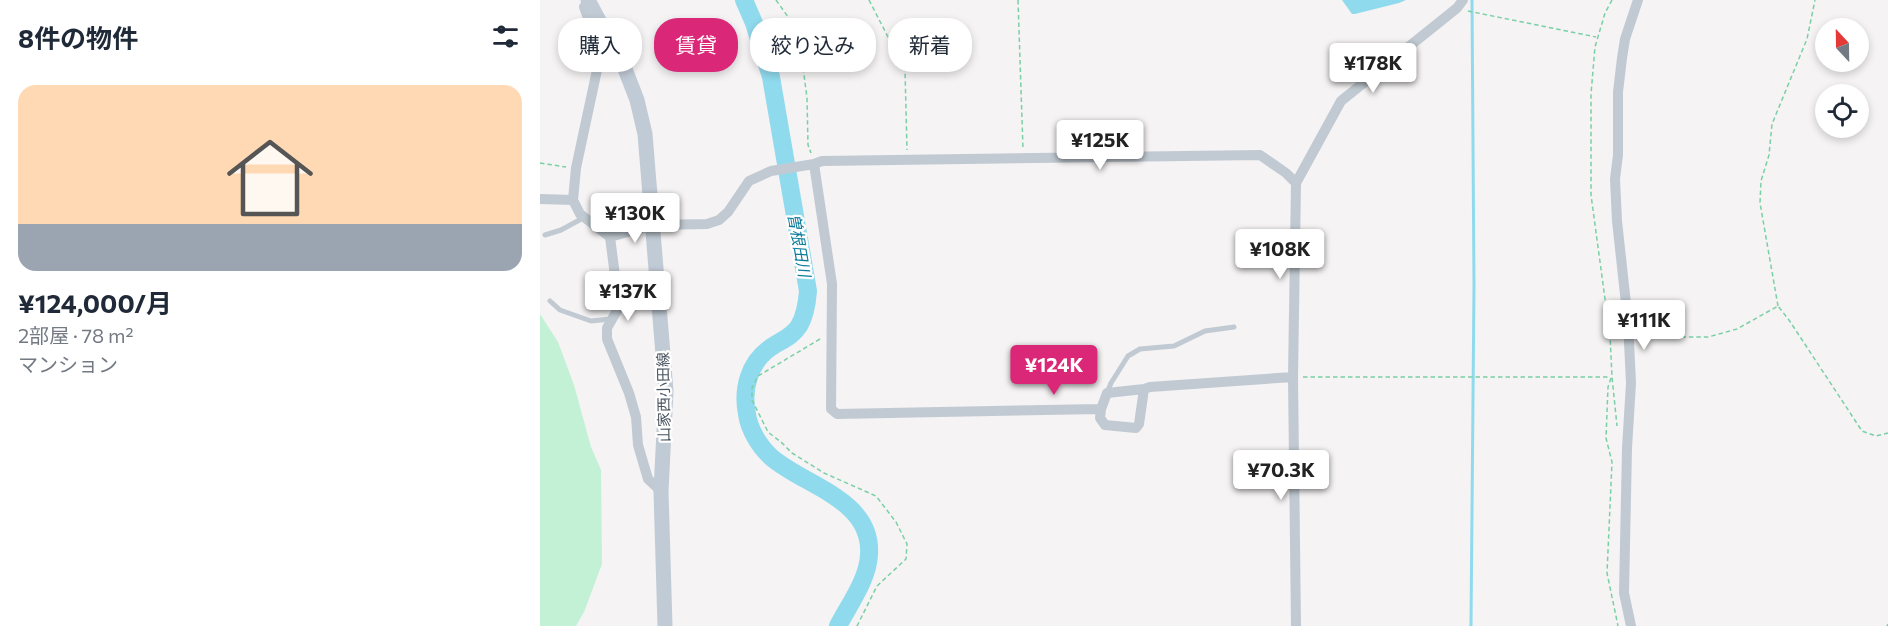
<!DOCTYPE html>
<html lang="ja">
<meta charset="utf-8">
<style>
:root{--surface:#fff;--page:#f6f6f7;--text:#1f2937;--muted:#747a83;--line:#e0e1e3;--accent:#db2777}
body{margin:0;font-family:Commissioner,"Noto Sans JP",sans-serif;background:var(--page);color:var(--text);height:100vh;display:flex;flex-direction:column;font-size:22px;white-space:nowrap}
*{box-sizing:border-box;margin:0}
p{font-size:20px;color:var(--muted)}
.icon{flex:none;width:33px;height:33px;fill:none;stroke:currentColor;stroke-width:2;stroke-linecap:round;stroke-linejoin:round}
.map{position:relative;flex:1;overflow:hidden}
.panel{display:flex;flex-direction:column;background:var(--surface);width:540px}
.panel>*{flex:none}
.top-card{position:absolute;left:18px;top:18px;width:570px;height:54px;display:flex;gap:12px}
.needle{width:39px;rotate:338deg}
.fabs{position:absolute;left:1275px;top:18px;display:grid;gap:12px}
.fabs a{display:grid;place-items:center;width:54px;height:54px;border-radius:50%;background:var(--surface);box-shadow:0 3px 9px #0003;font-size:30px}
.price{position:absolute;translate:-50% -51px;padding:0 14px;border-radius:6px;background:#fff;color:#222;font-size:20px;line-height:39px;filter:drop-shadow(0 2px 3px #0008)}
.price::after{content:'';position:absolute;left:50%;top:36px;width:18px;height:14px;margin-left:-9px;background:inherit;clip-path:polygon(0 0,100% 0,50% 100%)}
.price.active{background:var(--accent);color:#fff}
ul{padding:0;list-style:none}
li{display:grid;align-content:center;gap:12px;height:318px;padding:0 18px}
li+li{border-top:2px solid var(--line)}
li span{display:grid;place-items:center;height:186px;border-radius:18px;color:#555}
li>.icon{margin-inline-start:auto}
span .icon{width:108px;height:108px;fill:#fffc;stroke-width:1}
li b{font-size:26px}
h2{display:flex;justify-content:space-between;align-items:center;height:72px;padding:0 18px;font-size:26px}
.chip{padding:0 21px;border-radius:24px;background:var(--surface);box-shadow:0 3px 9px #0003;font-size:21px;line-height:54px}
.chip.active{background:var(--accent);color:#fff}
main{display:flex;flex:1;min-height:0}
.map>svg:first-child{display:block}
.green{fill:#c3f1d5}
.water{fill:#90daee}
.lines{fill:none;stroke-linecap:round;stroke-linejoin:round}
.stream{stroke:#90daee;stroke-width:3}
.river{stroke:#90daee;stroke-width:18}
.path{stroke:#7ad0a6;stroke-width:1.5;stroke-dasharray:4.5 3;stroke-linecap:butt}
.service{stroke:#c1cad2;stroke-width:5}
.minor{stroke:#c1cad2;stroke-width:10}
.secondary{stroke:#c1cbd6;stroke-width:15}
.labels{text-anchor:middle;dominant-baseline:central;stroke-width:4.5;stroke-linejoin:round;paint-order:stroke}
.street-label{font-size:15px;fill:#4a5661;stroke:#fff}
.water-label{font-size:16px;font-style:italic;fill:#0c7c9b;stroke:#fff}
</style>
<main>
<section class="panel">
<h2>8件の物件<svg class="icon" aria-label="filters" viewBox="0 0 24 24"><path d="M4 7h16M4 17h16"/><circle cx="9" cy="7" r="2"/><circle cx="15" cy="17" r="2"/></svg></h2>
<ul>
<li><span style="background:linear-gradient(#ffd9b3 75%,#9aa5b1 0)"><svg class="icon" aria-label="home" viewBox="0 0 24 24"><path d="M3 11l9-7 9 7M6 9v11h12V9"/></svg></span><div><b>¥124,000/月</b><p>2部屋 · 78 m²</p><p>マンション</p></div></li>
</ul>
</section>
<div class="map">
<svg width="1348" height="626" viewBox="0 0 1348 626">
<rect width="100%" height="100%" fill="#f5f3f3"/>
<path class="green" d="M0,314L18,342L34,385L51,447L61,470L62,564L44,612L36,626H0Z"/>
<path class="water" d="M802,0H866L859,3L815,14H812Z"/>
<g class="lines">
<path class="stream" d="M931,626L934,285L932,0"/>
<path class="river" d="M204,0L214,23L231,77L268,291C267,304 265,316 259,326C252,337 240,341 230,348C209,363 202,389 207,414C209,429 219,446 231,457C264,486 333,499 329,555C328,579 309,605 298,626"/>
<path class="path" d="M236,0L256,28L260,44L267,98L268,145L271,153
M329,0L365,70L367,150
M478,0L483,149
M1072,0L1065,13L1055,47L1051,94V195L1070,336L1072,377L1077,426
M928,11L1056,37
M0,163L26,167
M1238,306L1220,203L1221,181L1229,155L1232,124L1267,39L1275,0
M1099,328L1113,337H1168L1197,329L1238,306L1249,320L1322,431L1336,436L1348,433
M280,339L218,376L212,388V400L228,432L241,442L252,453L284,473L336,496L356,522L367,544L366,559L337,586L317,626
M763,377H1070
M1071,378L1068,387L1066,438L1072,462L1067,573L1078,626
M1347,626L1348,624"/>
<path class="service" d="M5,235L21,230L45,217
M10,301L20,310L51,321L71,319
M567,393L571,383L588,356L600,349L634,346L665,331L694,327"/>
<path class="minor" d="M49,1L44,7L58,45L57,70L36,168L33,200L40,214L70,237L79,307L67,328V339L89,393L96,417L98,445L108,479L121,491
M0,199L33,200
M70,237L112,225L167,224L179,220L188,212L209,181L231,171L274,164
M753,377L610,387L604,389L599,424L596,428L565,425L560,418L561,409L297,414L291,409L292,284L274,164L282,161L720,155L746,173L756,183
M561,409L567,393L604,389
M756,626L753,377L756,183L801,101L917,8L923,0
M1091,626L1084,593L1087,448L1091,383L1088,322L1077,221L1075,179L1078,155V92L1082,58L1085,39L1098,0"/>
<path class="secondary" d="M48,0L85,69L97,100L105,134L126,391L121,491L125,626"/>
</g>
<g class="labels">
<g class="street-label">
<text transform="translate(123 397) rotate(-91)">山家西小田線</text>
</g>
<g class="water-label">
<text transform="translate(260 245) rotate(80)">曽根田川</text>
</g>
</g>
</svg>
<div class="fabs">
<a><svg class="needle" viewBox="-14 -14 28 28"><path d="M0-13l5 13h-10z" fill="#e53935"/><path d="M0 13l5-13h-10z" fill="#747a83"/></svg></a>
<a><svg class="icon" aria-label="locate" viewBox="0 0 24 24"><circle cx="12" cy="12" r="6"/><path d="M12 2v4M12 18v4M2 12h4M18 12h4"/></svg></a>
</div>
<b class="price" style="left:833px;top:94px">¥178K</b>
<b class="price" style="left:560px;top:171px">¥125K</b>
<b class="price" style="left:95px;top:244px">¥130K</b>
<b class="price" style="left:740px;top:280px">¥108K</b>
<b class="price" style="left:88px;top:322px">¥137K</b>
<b class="price" style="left:1104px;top:351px">¥111K</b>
<b class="price active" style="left:514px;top:396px">¥124K</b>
<b class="price" style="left:741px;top:501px">¥70.3K</b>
<div class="top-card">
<a class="chip">購入</a>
<a class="chip active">賃貸</a>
<a class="chip">絞り込み</a>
<a class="chip">新着</a>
</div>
</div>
</main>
